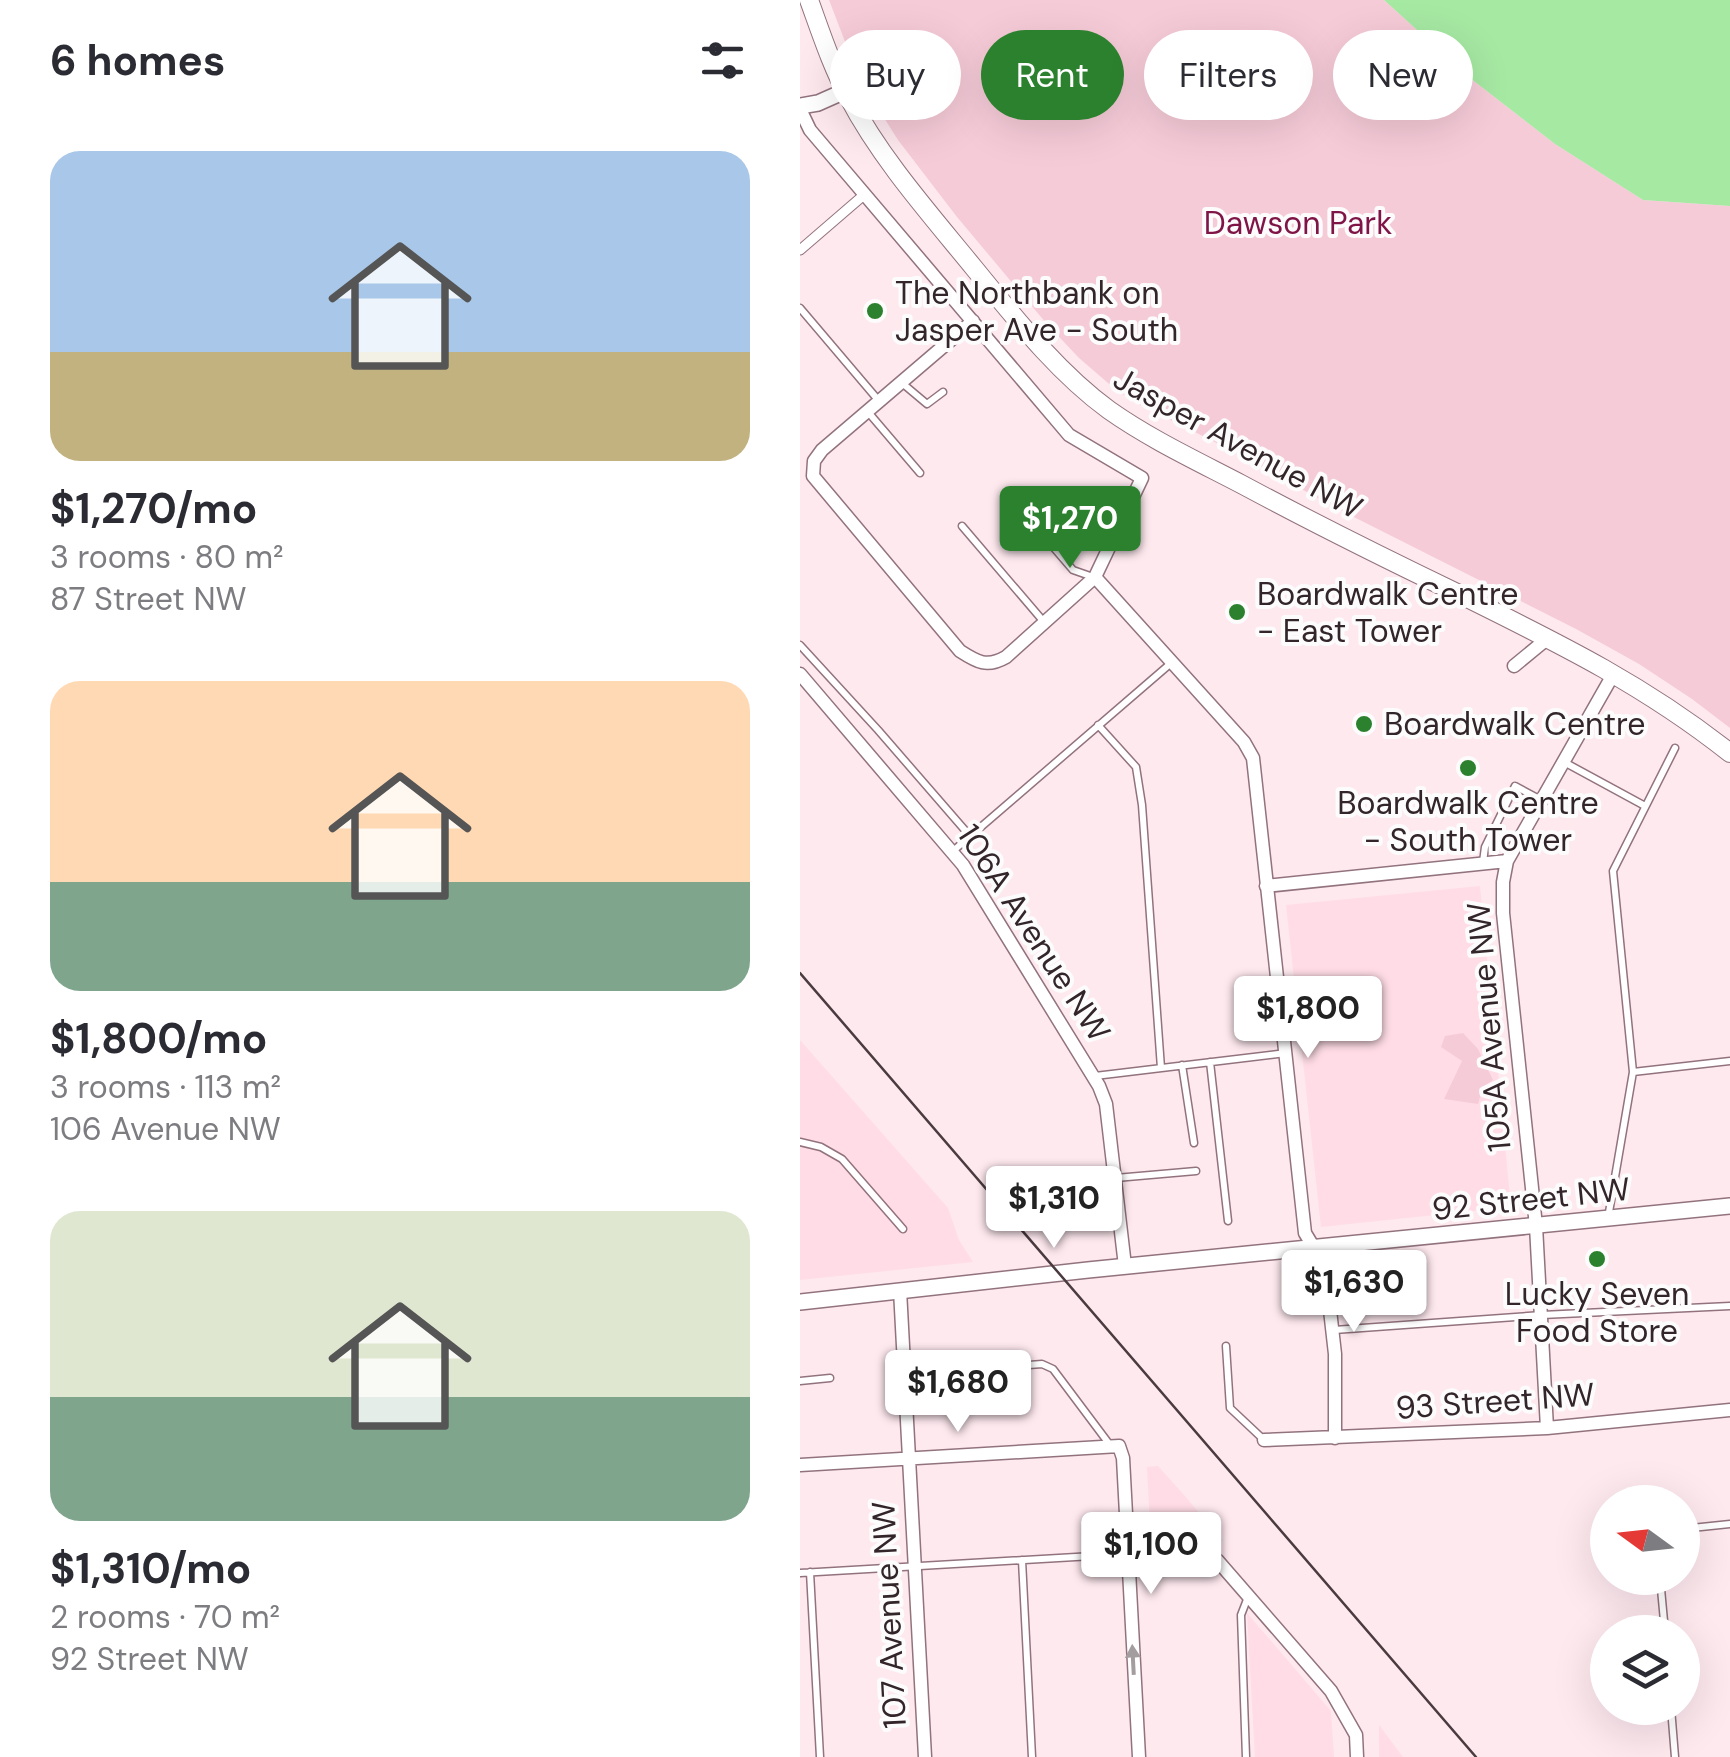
<!DOCTYPE html>
<meta charset="utf-8">
<style>
:root{--surface:#fff;--page:#f2f2f3;--text:#2b2b33;--muted:#7c7c81;--accent:#2c812e}
body{margin:0;font-family:"DM Sans",sans-serif;background:var(--page);color:var(--text);height:100vh;display:flex;flex-direction:column;font-size:38px;white-space:nowrap}
*{box-sizing:border-box;margin:0}
p{font-size:32px;color:var(--muted)}
.icon{flex:none;width:55px;height:55px;fill:none;stroke:currentColor;stroke-width:2;stroke-linecap:round;stroke-linejoin:round}
.map{position:relative;flex:1;overflow:hidden}
.drawer{display:flex;flex-direction:column;background:var(--surface);width:800px}
.drawer>*{flex:none}
.hud{position:absolute;left:30px;top:30px;width:750px;height:90px;display:flex;gap:20px}
.needle{width:65px;rotate:285deg}
.fabs{position:absolute;left:790px;top:1485px;display:grid;gap:20px}
.fabs a{display:grid;place-items:center;width:110px;height:110px;border-radius:50%;background:var(--surface);box-shadow:0 10px 40px #0002;font-size:50px}
.price{position:absolute;translate:-50% -85px;padding:0 22px;border-radius:10px;background:#fff;color:#222;font-size:32px;line-height:65px;filter:drop-shadow(0 2px 5px #0008)}
.price::after{content:'';position:absolute;left:50%;top:60px;width:30px;height:22px;margin-left:-15px;background:inherit;clip-path:polygon(0 0,100% 0,50% 100%)}
.price.selected{background:var(--accent);color:#fff}
ul{padding:0;list-style:none}
li{display:grid;align-content:center;gap:20px;height:530px;padding:0 50px}
li span{display:grid;place-items:center;height:310px;border-radius:30px;color:#555}
li>.icon{margin-inline-start:auto}
span .icon{width:180px;height:180px;fill:#fffc;stroke-width:1}
li b{font-size:42px}
h2{display:flex;justify-content:space-between;align-items:center;height:120px;padding:0 50px;font-size:42px}
.chip{padding:0 35px;border-radius:45px;background:var(--surface);box-shadow:0 10px 40px #0002;font-size:35px;line-height:90px}
.chip.selected{background:var(--accent);color:#fff}
main{display:flex;flex:1;min-height:0}
.map>svg:first-child{display:block}
.built{fill:#ffdce6}
.green{fill:#f6cbd8}
.water{fill:#a6e9a3}
.lines{fill:none;stroke-linecap:round;stroke-linejoin:round}
.service-casing{stroke:#92737d;stroke-width:9}
.pedestrian-casing{stroke:#92737d;stroke-width:11}
.minor-casing{stroke:#92737d;stroke-width:15}
.tertiary-casing{stroke:#92737d;stroke-width:18}
.secondary-casing{stroke:#92737d;stroke-width:20}
.service{stroke:#fff;stroke-width:6}
.pedestrian{stroke:#fff;stroke-width:9}
.minor{stroke:#fff;stroke-width:12}
.tertiary{stroke:#fff;stroke-width:15}
.secondary{stroke:#fff;stroke-width:18}
.tram{stroke:#493b3f;stroke-width:2.5}
.oneway{fill:#a39d9f}
.poi-dot{fill:#2c812e;stroke:#fcfcfc;stroke-width:4}
.labels{text-anchor:middle;dominant-baseline:central;stroke-width:8;stroke-linejoin:round;paint-order:stroke}
.park-label{font-size:32px;fill:#7f1547;stroke:#fcfcfc}
.poi-label{font-size:32px;fill:#33262a;stroke:#fcfcfc;text-anchor:start}
.street-label{font-size:32px;fill:#33262a;stroke:#fcfcfc}
</style>
<main>
<section class="drawer">
<h2>6 homes<svg class="icon" aria-label="filters" viewBox="0 0 24 24"><path d="M4 7h16M4 17h16"/><circle cx="9" cy="7" r="2"/><circle cx="15" cy="17" r="2"/></svg></h2>
<ul>
<li><span style="background:linear-gradient(#a9c7e8 65%,#c2b280 0)"><svg class="icon" aria-label="home" viewBox="0 0 24 24"><path d="M3 11l9-7 9 7M6 9v11h12V9"/></svg></span><div><b>$1,270/mo</b><p>3 rooms · 80 m²</p><p>87 Street NW</p></div></li>
<li><span style="background:linear-gradient(#ffd9b3 65%,#7fa58c 0)"><svg class="icon" aria-label="home" viewBox="0 0 24 24"><path d="M3 11l9-7 9 7M6 9v11h12V9"/></svg></span><div><b>$1,800/mo</b><p>3 rooms · 113 m²</p><p>106 Avenue NW</p></div></li>
<li><span style="background:linear-gradient(#dfe7d0 60%,#7fa58c 0)"><svg class="icon" aria-label="home" viewBox="0 0 24 24"><path d="M3 11l9-7 9 7M6 9v11h12V9"/></svg></span><div><b>$1,310/mo</b><p>2 rooms · 70 m²</p><p>92 Street NW</p></div></li>
</ul>
</section>
<div class="map">
<svg width="930" height="1757" viewBox="0 0 930 1757">
<rect width="100%" height="100%" fill="#fee9ef"/>
<path class="built" d="M680,886L711,1207L521,1227L486,905Z
M0,1040L148,1208L159,1240L173,1262L0,1280Z
M358,1466L384,1495L423,1541L351,1545L347,1467Z
M447,1613L531,1711L534,1757H455Z
M579,1725L603,1757H579Z"/>
<path class="green" d="M29,0H584L670,78L755,144L843,200L930,206V728L892,699L839,664L776,629L538,509L427,448L332,401L308,383L279,358L246,323L157,217L98,140L59,78Z
M663,1033L678,1049L693,1080L683,1087L678,1104L644,1099L662,1061L641,1047L645,1036Z"/>
<path class="water" d="M584,0H930V206L843,200L755,144L670,78Z"/>
<g class="lines">
<defs>
<path id="service" d="M0,308L79,401
M102,383L127,404L143,392
M68,412L120,473
M162,526L244,622
M249,542L273,570L293,577
M0,645L78,730L170,836
M298,725L336,767L342,805L361,1068
M764,762L845,806
M153,851L370,664
M683,862L685,847L715,786L741,800
M410,1062L428,1221
M382,1065L394,1143
M833,1072L930,1061
M295,1076L486,1053
M0,1142L21,1147L42,1159L103,1229
M316,1178L396,1171
M808,1218L833,1072L813,871L875,748
M534,1330L742,1315L930,1306
M426,1346L430,1408L463,1439
M106,1375L242,1364L253,1369L310,1445
M0,1381L30,1378
M882,1529L930,1524
M222,1560L232,1757
M10,1572L20,1757
M0,1573L395,1550L407,1551L415,1559
M860,1578L865,1632
M871,1708L875,1757
M446,1757L441,1615L448,1597"/>
<path id="pedestrian" d="M0,250L65,194"/>
<path id="minor" d="M0,109L10,130L269,435L342,478L295,577L206,657C187,668 177,662 160,651L13,476L14,461L22,450L173,321
M295,577L444,742L453,758L505,1233L525,1266L535,1354V1438
M714,666L748,638
M0,674L163,865L299,1086L306,1104L325,1266
M466,886L707,861
M100,1290L125,1757
M747,1428L736,1226L703,913V882L707,861L814,673
M464,1440L747,1428L930,1410
M0,1465L319,1446L323,1458L339,1757
M417,1560L531,1691L556,1735L557,1757"/>
<path id="tertiary" d="M0,106L18,103L45,91
M0,1302L288,1270L930,1206"/>
<path id="secondary" d="M9,0C21,33 32,67 49,98C81,159 130,214 174,268C215,318 257,372 309,410C350,439 397,461 441,484C512,522 584,558 657,593C756,642 843,684 930,753"/>
</defs>
<use href="#service" class="service-casing"/>
<use href="#pedestrian" class="pedestrian-casing"/>
<use href="#minor" class="minor-casing"/>
<use href="#tertiary" class="tertiary-casing"/>
<use href="#secondary" class="secondary-casing"/>
<use href="#service" class="service"/>
<use href="#pedestrian" class="pedestrian"/>
<use href="#minor" class="minor"/>
<use href="#tertiary" class="tertiary"/>
<use href="#secondary" class="secondary"/>
<path class="tram" d="M0,973L676,1757"/>
</g>
<defs><path id="oneway-solid" d="M-6-.8H1V-3.2L6.5 0L1 3.2V.8H-6Z" transform="scale(2.5)"/></defs>
<use class="oneway" href="#oneway-solid" transform="translate(333 1660) rotate(-93)"/>
<g class="poi-dot">
<circle cx="75" cy="311" r="10"/>
<circle cx="437" cy="612" r="10"/>
<circle cx="564" cy="724" r="10"/>
<circle cx="668" cy="768" r="10"/>
<circle cx="797" cy="1259" r="10"/>
</g>
<g class="labels">
<g class="park-label">
<text x="498" y="223">Dawson Park</text>
</g>
<g class="poi-label">
<text x="95" y="293">The Northbank on<tspan x="95" dy="37">Jasper Ave - South</tspan></text>
<text x="457" y="594">Boardwalk Centre<tspan x="457" dy="37">- East Tower</tspan></text>
<text x="584" y="724">Boardwalk Centre</text>
<text x="668" y="803" text-anchor="middle">Boardwalk Centre<tspan x="668" dy="37">- South Tower</tspan></text>
<text x="797" y="1294" text-anchor="middle">Lucky Seven<tspan x="797" dy="37">Food Store</tspan></text>
</g>
<g class="street-label">
<text transform="translate(438 443) rotate(29)">Jasper Avenue NW</text>
<text transform="translate(234 933) rotate(57)">106A Avenue NW</text>
<text transform="translate(689 1027) rotate(-95)">105A Avenue NW</text>
<text transform="translate(731 1199) rotate(-6)">92 Street NW</text>
<text transform="translate(695 1401) rotate(-4)">93 Street NW</text>
<text transform="translate(89 1615) rotate(-93)">107 Avenue NW</text>
</g>
</g>
</svg>
<div class="fabs">
<a><svg class="needle" viewBox="-14 -14 28 28"><path d="M0-13l5 13h-10z" fill="#e53935"/><path d="M0 13l5-13h-10z" fill="#7c7c81"/></svg></a>
<a><svg class="icon" aria-label="layers" viewBox="0 0 24 24"><path d="M12 4l9 5-9 5-9-5zM3 14l9 5 9-5"/></svg></a>
</div>
<b class="price selected" style="left:270px;top:571px">$1,270</b>
<b class="price" style="left:508px;top:1061px">$1,800</b>
<b class="price" style="left:254px;top:1251px">$1,310</b>
<b class="price" style="left:554px;top:1335px">$1,630</b>
<b class="price" style="left:158px;top:1435px">$1,680</b>
<b class="price" style="left:351px;top:1597px">$1,100</b>
<div class="hud">
<a class="chip">Buy</a>
<a class="chip selected">Rent</a>
<a class="chip">Filters</a>
<a class="chip">New</a>
</div>
</div>
</main>
